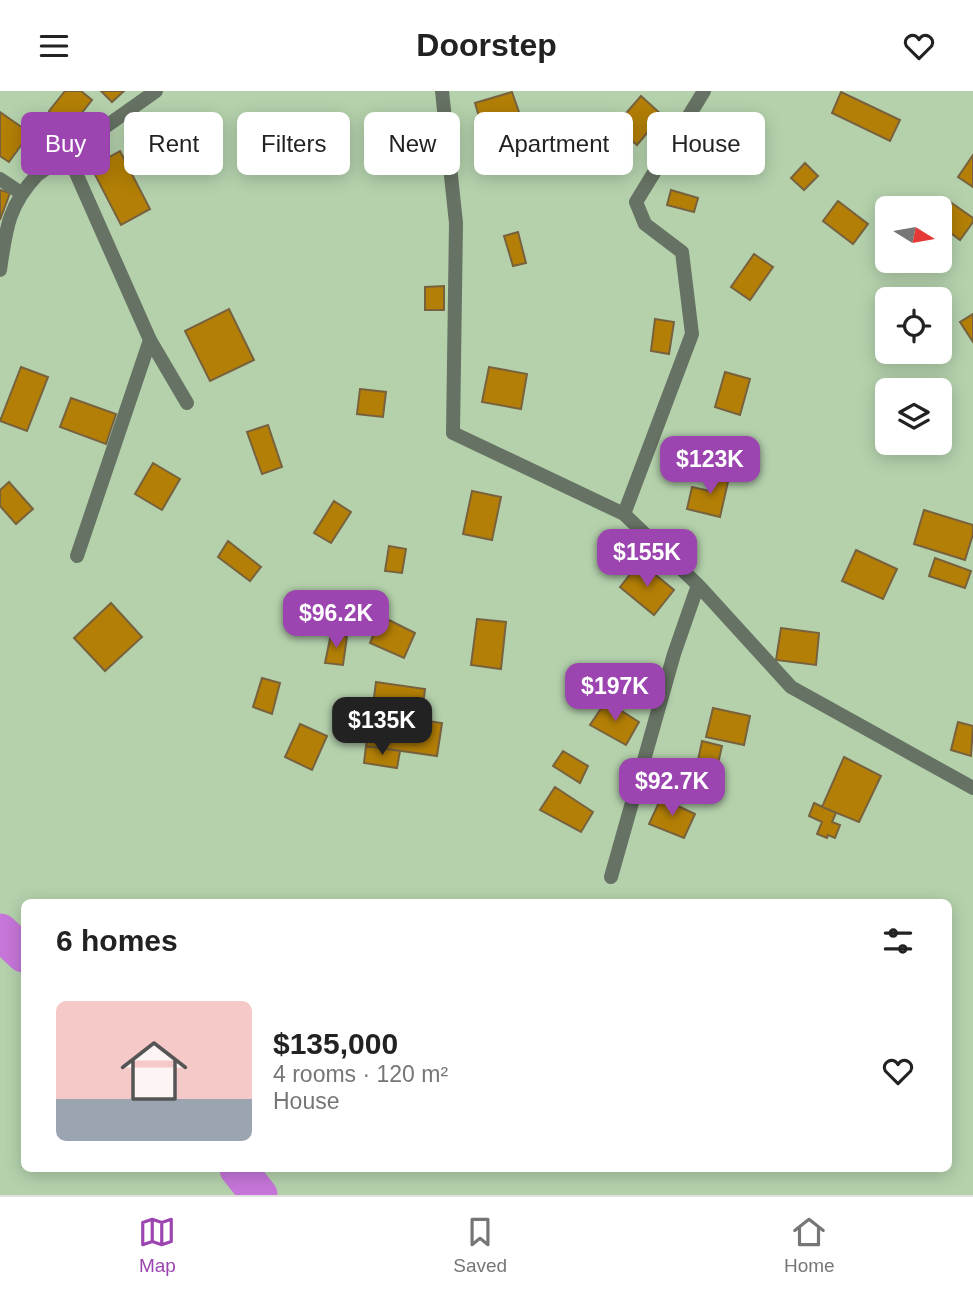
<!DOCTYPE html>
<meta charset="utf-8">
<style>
:root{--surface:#fff;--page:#f2f2f2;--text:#222;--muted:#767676;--line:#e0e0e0;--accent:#9c44b0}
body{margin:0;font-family:Arial,sans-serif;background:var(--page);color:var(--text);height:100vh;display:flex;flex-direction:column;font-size:26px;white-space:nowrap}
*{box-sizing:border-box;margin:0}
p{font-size:23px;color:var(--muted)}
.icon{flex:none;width:38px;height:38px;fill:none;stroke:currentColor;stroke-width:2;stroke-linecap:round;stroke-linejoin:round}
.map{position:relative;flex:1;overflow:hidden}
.drawer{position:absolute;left:21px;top:808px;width:931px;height:273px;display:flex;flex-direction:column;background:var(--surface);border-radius:10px;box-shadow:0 4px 18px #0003}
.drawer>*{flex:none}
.hud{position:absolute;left:21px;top:21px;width:931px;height:63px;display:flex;gap:14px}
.needle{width:46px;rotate:101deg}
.buttons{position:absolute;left:875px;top:105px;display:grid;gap:14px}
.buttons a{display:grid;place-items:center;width:77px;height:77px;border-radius:10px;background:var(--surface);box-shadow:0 4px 18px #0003;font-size:35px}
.price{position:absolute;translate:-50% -60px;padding:0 16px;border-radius:14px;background:var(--accent);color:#fff;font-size:23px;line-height:46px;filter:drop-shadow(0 2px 4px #0008)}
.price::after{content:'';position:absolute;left:50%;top:42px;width:21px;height:16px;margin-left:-10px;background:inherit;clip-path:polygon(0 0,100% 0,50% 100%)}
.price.on{background:#222;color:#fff}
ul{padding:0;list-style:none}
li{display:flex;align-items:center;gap:21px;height:175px;padding:0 35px}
li span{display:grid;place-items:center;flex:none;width:196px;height:140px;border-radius:10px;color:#555}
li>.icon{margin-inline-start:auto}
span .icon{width:84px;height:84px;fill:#fffc;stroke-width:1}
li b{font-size:30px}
h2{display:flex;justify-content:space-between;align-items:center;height:84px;padding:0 35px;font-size:30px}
.chip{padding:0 24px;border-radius:10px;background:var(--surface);box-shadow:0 4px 18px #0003;font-size:24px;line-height:63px}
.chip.on{background:var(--accent);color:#fff}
header{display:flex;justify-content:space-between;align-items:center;height:91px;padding:0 35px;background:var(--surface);font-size:32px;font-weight:700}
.dock{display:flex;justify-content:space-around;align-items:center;height:98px;border-top:2px solid var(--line);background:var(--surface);font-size:19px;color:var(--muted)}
.dock a{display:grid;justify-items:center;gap:4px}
.dock .on{color:var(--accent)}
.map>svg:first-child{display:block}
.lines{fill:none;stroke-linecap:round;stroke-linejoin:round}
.river{stroke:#c676d9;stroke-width:37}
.building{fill:#b37f06;stroke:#78623d;stroke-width:2}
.minor{stroke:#667263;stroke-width:14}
</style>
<header><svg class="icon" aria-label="menu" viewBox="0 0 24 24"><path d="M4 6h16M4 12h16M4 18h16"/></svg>Doorstep<svg class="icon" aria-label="heart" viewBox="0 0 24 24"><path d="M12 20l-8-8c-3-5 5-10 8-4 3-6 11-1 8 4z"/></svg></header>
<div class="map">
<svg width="973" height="1104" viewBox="0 0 973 1104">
<rect width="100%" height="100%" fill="#b4d1ac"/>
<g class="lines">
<path class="river" d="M0,841L24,863
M238,1078L259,1104"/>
</g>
<path class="building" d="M65,0H81L92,9L70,37L49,20Z
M101,0H124L112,11Z
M512,1L520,24L482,36L475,12Z
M841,1L900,29L890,50L832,22Z
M641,5L662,24L637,54L615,35Z
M0,21L30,42L9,71L0,65Z
M120,60L150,118L121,134L91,76Z
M973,64V96L958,86Z
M805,72L818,85L804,99L791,87Z
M0,99L10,102L0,129Z
M671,99L698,107L694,121L667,114Z
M946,108L973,127V131L960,149L940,134V117Z
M838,110L868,133L853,153L823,130Z
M518,141L526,172L513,175L504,145Z
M754,163L773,176L750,209L731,196Z
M444,195V219H425V196Z
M229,218L254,269L210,290L185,240Z
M973,223V251L960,231Z
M655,228L674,231L669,263L651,260Z
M21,276L48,286L27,340L0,330Z
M489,276L527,283L521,318L482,311Z
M725,281L750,288L740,324L715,316Z
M360,298L386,301L383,326L357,323Z
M71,307L116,323L106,353L60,336Z
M268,334L282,376L262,383L247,341Z
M153,372L180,388L162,419L135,403Z
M715,379L730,382L720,426L687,418L692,396L710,400Z
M9,391L33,418L16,433L0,415V399Z
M472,400L501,406L492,449L463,443Z
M334,410L351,421L331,452L314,442Z
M924,419L973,434V443L965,469L914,453Z
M228,450L261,476L250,490L218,466Z
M389,455L406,458L402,482L385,480Z
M856,459L897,478L883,508L842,490Z
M935,467L971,480L965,497L929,485Z
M640,471L674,499L654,524L620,496Z
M111,512L142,546L105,580L74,547Z
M381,525L415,542L404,567L370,552Z
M477,528L506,531L501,578L471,574Z
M781,537L819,542L816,574L776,569Z
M331,543L347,545L343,574L325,572Z
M262,587L280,592L272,623L253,616Z
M376,591L425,598L421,629L372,622Z
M606,610L639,631L626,654L590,634Z
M713,617L750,625L744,654L706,646Z
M372,622L442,632L437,665L366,655Z
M958,631L973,635L971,665L951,659Z
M300,633L327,645L312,679L285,666Z
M702,650L722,655L717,677L697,674Z
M366,655L400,660L397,677L364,672Z
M563,660L588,675L580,692L553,675Z
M844,666L881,685L859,731L822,716Z
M555,696L593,721L581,741L540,719Z
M661,707L695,723L684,747L649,733Z
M814,712L836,722L832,731L840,734L835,747L828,744L827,747L817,743L822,731L809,725Z"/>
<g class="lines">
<path class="minor" d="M442,0L456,132L453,342L624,423L698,494L791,596L973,697
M68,64L150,249L77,465
M0,88L21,102
M0,179C6,138 8,115 37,84L156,0
M150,249L187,312
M624,423L692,243L682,161L645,133L636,111L704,0
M611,786L674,563L698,494"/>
</g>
</svg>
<div class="buttons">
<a><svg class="needle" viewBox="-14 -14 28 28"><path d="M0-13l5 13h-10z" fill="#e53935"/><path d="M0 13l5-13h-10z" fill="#767676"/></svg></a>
<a><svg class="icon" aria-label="locate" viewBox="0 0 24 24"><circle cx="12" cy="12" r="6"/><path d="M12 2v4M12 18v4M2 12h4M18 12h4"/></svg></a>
<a><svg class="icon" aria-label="layers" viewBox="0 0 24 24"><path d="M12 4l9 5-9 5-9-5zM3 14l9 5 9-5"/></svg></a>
</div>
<b class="price" style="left:710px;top:405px">$123K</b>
<b class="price" style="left:647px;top:498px">$155K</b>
<b class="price" style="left:336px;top:559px">$96.2K</b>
<b class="price" style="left:615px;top:632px">$197K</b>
<b class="price on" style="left:382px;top:666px">$135K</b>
<b class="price" style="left:672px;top:727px">$92.7K</b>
<div class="hud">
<a class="chip on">Buy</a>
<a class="chip">Rent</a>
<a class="chip">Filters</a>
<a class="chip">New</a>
<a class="chip">Apartment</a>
<a class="chip">House</a>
</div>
<section class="drawer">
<h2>6 homes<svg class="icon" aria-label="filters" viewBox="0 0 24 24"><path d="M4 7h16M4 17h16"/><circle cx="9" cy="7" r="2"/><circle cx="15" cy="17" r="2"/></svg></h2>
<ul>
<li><span style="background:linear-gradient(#f6c9c9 70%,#9aa5b1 0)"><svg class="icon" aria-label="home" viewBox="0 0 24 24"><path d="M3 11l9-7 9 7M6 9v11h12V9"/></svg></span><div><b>$135,000</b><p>4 rooms · 120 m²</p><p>House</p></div><svg class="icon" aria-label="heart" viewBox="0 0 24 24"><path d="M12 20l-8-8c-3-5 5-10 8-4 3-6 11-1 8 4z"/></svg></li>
</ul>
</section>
</div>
<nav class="dock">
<a class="on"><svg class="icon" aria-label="map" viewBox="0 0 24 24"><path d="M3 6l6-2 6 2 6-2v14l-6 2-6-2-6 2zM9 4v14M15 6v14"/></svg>Map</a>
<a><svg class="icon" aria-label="saved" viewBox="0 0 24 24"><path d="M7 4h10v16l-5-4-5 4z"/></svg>Saved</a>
<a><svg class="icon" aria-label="home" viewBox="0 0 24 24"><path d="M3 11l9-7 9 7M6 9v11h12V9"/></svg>Home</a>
</nav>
